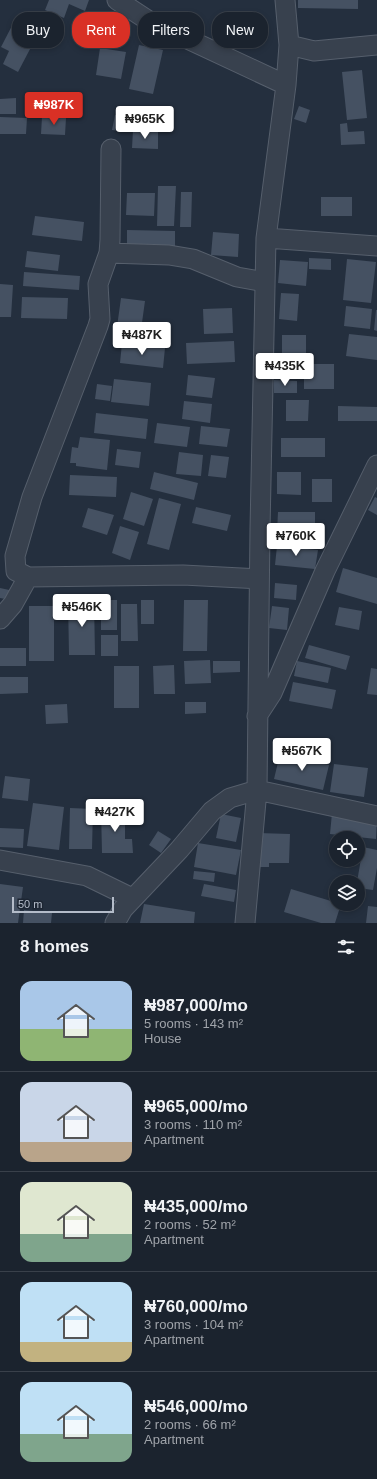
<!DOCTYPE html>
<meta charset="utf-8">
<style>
:root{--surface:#1b232e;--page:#242b36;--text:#f1f3f6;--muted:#a0a4aa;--line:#39404a;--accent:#d93025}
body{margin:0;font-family:Arial,sans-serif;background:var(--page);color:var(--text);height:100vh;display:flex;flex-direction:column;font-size:15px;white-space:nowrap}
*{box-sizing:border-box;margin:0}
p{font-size:13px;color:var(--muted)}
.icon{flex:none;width:22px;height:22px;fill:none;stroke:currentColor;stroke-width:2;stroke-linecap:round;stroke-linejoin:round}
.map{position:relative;height:923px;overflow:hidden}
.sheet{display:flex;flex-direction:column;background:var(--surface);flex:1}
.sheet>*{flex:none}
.top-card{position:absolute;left:12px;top:12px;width:353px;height:36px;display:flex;gap:8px}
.buttons{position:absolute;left:329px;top:831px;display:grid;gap:8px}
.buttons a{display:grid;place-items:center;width:36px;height:36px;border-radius:50%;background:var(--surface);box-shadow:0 2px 6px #0003,0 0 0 1px var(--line);font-size:20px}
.scale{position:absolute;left:12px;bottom:10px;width:102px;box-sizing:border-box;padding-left:4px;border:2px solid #b4bcc9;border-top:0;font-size:11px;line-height:14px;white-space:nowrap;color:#b4bcc9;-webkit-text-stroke:3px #1d2633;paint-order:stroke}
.price{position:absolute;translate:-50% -34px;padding:0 9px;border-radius:4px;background:#fff;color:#222;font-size:13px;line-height:26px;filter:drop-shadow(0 1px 2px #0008)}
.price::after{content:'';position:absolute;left:50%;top:24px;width:12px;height:9px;margin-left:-6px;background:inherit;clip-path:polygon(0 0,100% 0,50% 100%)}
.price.current{background:var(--accent);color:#fff}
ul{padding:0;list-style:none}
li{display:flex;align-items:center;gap:12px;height:100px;padding:0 20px}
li+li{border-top:1px solid var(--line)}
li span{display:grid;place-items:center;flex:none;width:112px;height:80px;border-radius:12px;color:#555}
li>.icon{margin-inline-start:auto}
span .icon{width:48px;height:48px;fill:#fffc;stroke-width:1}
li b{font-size:17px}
h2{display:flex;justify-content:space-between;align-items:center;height:48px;padding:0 20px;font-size:17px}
.chip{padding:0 14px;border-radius:16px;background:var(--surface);box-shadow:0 2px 6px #0003,0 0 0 1px var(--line);font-size:14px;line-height:36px}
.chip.current{background:var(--accent);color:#fff}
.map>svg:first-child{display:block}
.building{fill:#455162}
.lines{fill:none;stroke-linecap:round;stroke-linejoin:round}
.minor-casing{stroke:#565f6c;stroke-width:21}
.minor{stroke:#38414e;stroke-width:19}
</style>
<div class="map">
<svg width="377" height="923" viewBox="0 0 377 923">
<rect width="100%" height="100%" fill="#242f3e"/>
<path class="building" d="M49,0H89L85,11L69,4L64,18L45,10Z
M298,0H358V9L298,8Z
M16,18L40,30L18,72L3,64L9,51L1,47Z
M139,45L163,50L153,94L129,89Z
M100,48L126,52L121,79L96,75Z
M362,70L367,118L347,120L342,72Z
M16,98V114H0V99Z
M299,106L310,110L306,123L294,119Z
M115,115L131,117L129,132L112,130Z
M0,117L27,118L26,134H0Z
M42,117L66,118L65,135L41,134Z
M347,123L348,132L364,131L365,144L341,145L340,124Z
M133,130L158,131V149L132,148Z
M158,186H176L174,226H157Z
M181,192H192L191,227H180Z
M127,193H155L154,216L126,215Z
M321,197H352V216H321Z
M35,216L84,222L82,241L32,235Z
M127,230L175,231V252L127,251Z
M213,232L239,234L238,257L211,255Z
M27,251L60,255L58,271L25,267Z
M309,258L331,259V270L309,269Z
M347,259L376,262L371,303L343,300Z
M280,260L308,262L306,286L278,283Z
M24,272L80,276L79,290L23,286Z
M0,284L13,285L11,317H0Z
M281,293L299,294L297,321L279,319Z
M22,297L68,298L67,319L21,318Z
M121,298L145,301L140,337L116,334Z
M346,306L372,309L370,329L344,326Z
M232,308L233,333L204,334L203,309Z
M376,310H377V331L374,330Z
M349,334L377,337V360L346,356Z
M282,335H306V357H282Z
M234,341L235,362L187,364L186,343Z
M122,343L165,348L163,368L120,363Z
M304,364H334V389H304Z
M188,375L215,378L212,398L186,395Z
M114,379L151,383L149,406L111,402Z
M274,380L297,381V393H274Z
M97,384L112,386L110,401L95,399Z
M286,400H309L308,421H286Z
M184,401L212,404L210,423L182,419Z
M338,406L377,407V421H338Z
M96,413L148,419L146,439L94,433Z
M157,423L190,427L187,447L154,443Z
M201,426L230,429L227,447L199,444Z
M80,437L110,440L107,470L76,466V463H70L72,447L78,448Z
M281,438H325V457H281Z
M117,449L141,452L139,468L115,465Z
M179,452L203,455L201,476L176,474Z
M211,455L229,457L226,478L208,476Z
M154,472L198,483L194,500L150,489Z
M277,472H301V495L277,494Z
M70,475L117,477L116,497L69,495Z
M312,479H332V502H312Z
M131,492L153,499L144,526L123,519Z
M375,497L377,498V515L368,510Z
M159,498L181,504L169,550L147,544Z
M196,507L231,515L227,531L192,523Z
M88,508L114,515L107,535L82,527Z
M278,512H315V533L277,532Z
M120,526L139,532L130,560L112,553Z
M277,546L318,550L315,569L275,565Z
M343,568L377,578V604L336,592Z
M275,583L297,585L296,600L274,598Z
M0,588L14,591L11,600L0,598Z
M68,600H94L95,655H69Z
M101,600H117V630H101Z
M141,600H154V624H141Z
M184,600H208L207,651H183Z
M121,604H137L138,641H121Z
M29,606H54V661H29Z
M272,606L289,608L287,630L269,628Z
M339,607L362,611L359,630L335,625Z
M101,635H118V656H101Z
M309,645L350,656L346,670L305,658Z
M0,648H26V666H0Z
M210,660L211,683L185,684L184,661Z
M213,661H240V672L213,673Z
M297,661L331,668L328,683L294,676Z
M174,665L175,694H154L153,666Z
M114,666H139V708H114Z
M371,668L377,669V695L367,694Z
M0,677H28V693L0,694Z
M293,682L336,690L332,709L289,701Z
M185,702H206V713L185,714Z
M67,704L68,723L46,724L45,705Z
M280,754L329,765L323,790L274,779Z
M334,764L368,768L364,797L330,792Z
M5,776L30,779L28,801L2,798Z
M33,803L64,807L59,850L27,846Z
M70,808L93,809L92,849H69Z
M101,810H125V839H132L133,853H102Z
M332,813L377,818L376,839L330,834Z
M221,814L241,818L236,842L216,838Z
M0,828L24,829L23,848L0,847Z
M158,831L171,839L161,853L149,845Z
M258,833L290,834L289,863H269V867H258Z
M198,843L241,850L236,875L194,867Z
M363,847L377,850V868L373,890L358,888V882H357Z
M194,871L215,873L214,882L193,879Z
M0,884L23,887L18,923H0Z
M204,884L236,890L234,902L201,896Z
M291,889L341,904L335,923H321L284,912Z
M144,904L195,912L194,923H140Z
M368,906L377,907V923H366Z
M24,910L52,913L51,923H23Z"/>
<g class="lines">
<defs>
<path id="minor" d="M117,0L149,21L286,85
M289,45L314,51L377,45
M111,149L110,240L109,253L98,284L100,319L98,326L32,497L15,556L16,571L28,577L183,575L259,579
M266,238L377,246
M109,253L169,255L193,259L237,277L265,282
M0,619L13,604L28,577
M257,716L272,693L325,571L377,465
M0,860L87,876L132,898
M115,923L123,909L179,850L212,811L230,798L257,790L377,816
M245,923L257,790L260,529L266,238L286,85L289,45L285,0"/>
</defs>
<use href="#minor" class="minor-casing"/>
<use href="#minor" class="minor"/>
</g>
</svg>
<div class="buttons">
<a><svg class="icon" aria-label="locate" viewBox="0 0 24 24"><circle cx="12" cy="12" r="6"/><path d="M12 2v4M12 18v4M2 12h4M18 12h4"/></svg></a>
<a><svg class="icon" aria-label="layers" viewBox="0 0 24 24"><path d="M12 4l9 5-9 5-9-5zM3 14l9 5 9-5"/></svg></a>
</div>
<div class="scale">50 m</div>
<b class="price current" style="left:54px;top:126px">₦987K</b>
<b class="price" style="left:145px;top:140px">₦965K</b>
<b class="price" style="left:142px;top:356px">₦487K</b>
<b class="price" style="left:285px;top:387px">₦435K</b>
<b class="price" style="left:296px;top:557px">₦760K</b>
<b class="price" style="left:82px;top:628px">₦546K</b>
<b class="price" style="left:302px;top:772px">₦567K</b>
<b class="price" style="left:115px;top:833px">₦427K</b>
<div class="top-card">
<a class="chip">Buy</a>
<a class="chip current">Rent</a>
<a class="chip">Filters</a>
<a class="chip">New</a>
</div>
</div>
<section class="sheet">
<h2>8 homes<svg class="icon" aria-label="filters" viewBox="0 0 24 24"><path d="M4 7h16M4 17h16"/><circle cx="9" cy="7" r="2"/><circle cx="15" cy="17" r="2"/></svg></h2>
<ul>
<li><span style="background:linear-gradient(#a9c7e8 60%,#8fb573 0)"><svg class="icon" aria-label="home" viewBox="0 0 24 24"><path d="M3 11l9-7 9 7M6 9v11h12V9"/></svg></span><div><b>₦987,000/mo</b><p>5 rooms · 143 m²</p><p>House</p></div></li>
<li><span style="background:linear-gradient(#c9d6e8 75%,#b9a48a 0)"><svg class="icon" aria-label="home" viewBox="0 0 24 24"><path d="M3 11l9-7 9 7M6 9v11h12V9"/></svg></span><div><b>₦965,000/mo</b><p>3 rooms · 110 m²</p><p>Apartment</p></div></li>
<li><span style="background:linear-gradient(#dfe7d0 65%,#7fa58c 0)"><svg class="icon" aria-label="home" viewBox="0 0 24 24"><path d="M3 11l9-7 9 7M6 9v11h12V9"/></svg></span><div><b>₦435,000/mo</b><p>2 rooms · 52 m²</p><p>Apartment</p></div></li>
<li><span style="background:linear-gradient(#bfe0f5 75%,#c2b280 0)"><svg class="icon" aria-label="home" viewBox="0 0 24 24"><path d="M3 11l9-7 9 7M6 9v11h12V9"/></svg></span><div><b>₦760,000/mo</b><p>3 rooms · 104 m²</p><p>Apartment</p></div></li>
<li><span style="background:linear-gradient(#bfe0f5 65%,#7fa58c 0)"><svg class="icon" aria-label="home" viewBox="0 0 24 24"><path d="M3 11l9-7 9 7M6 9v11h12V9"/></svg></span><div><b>₦546,000/mo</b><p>2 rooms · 66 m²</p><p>Apartment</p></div></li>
</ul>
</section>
